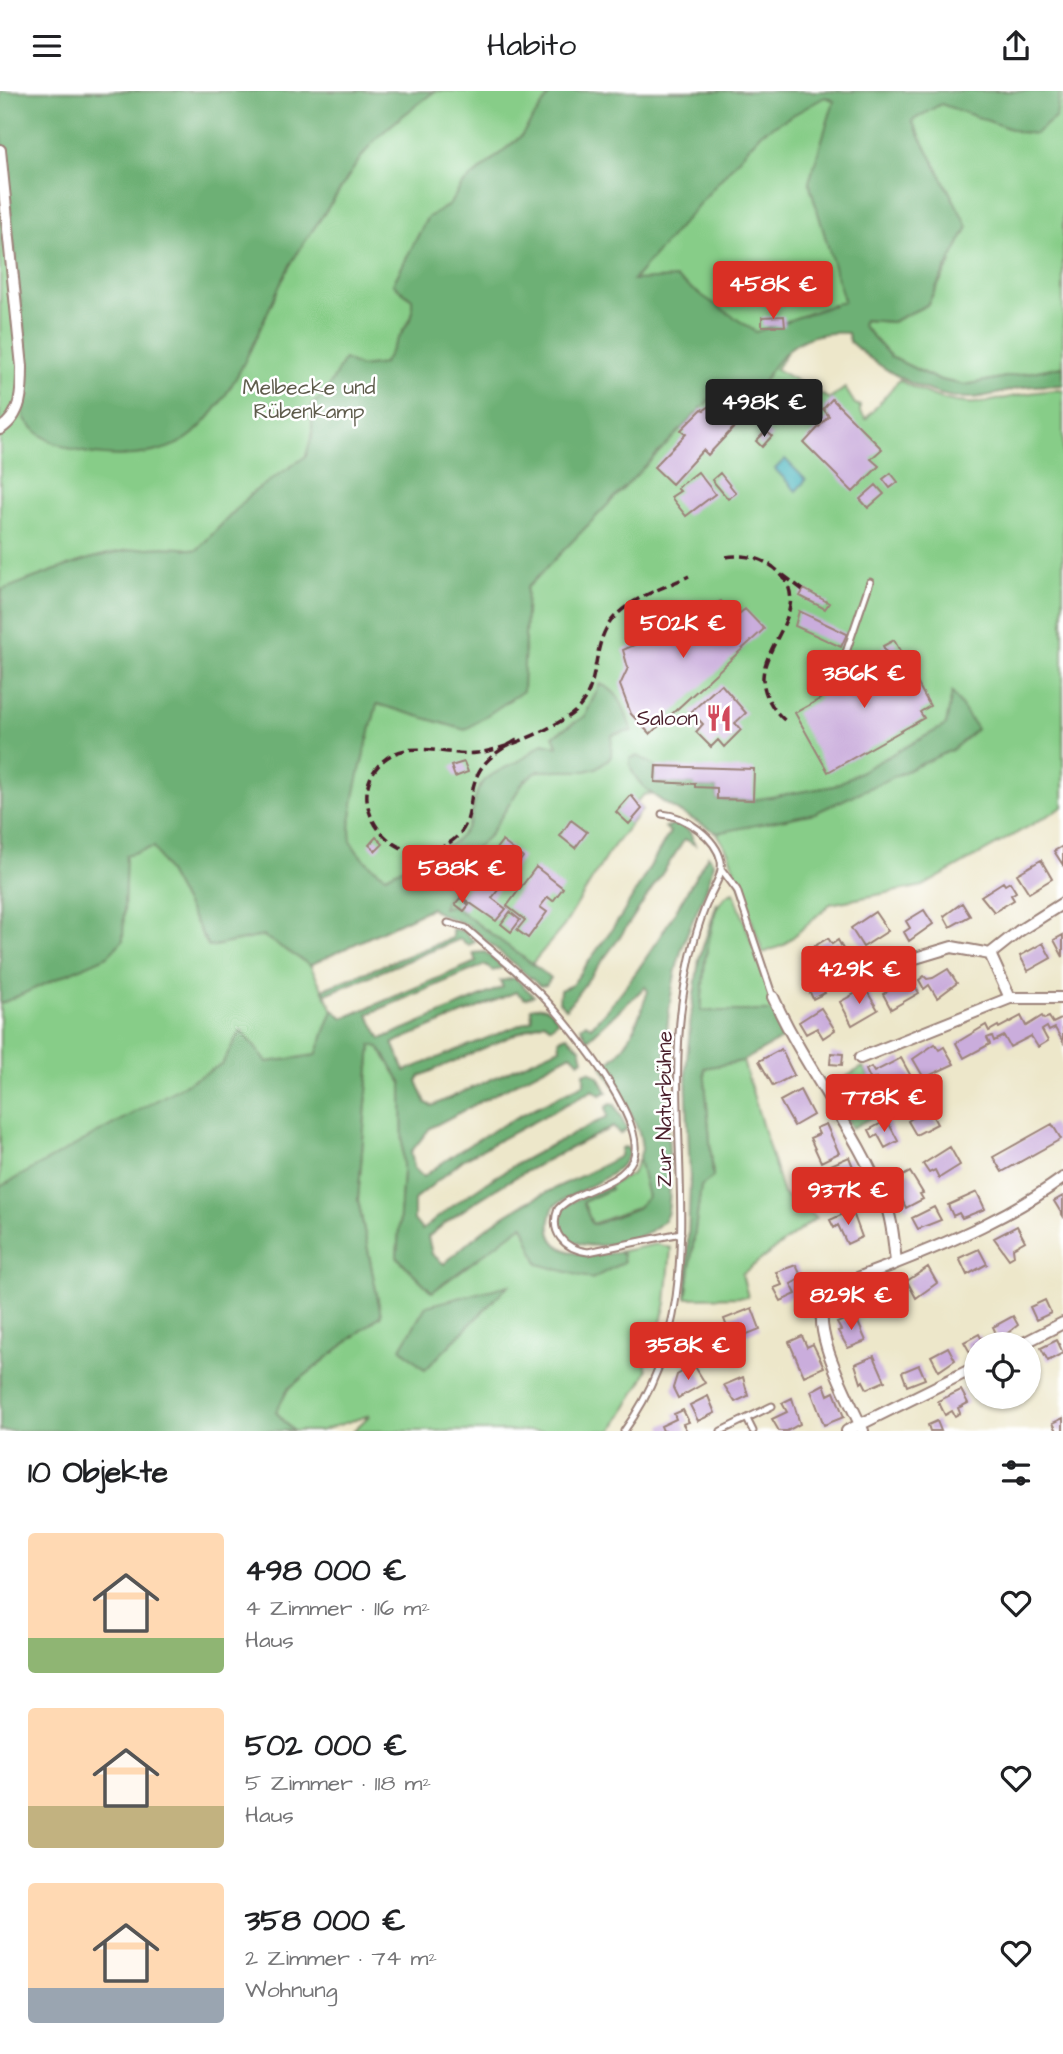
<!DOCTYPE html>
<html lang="de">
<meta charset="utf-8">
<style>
:root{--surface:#fff;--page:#f6f6f6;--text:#202124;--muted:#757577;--accent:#d93025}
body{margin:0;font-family:"Architects Daughter",sans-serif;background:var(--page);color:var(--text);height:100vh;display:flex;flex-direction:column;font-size:26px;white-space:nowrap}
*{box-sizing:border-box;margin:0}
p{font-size:23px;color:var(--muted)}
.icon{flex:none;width:38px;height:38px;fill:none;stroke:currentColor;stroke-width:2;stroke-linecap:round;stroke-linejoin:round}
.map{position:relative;height:1340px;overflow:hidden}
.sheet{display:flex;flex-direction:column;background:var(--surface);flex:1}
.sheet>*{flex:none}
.tools{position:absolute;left:964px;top:1241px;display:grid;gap:14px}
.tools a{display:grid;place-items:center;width:77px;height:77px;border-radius:50%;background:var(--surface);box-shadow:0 2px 5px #0004;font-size:35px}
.price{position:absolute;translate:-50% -60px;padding:0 16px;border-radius:7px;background:var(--accent);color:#fff;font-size:23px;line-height:46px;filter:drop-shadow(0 2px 4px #0008)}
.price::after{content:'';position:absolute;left:50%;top:42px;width:21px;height:16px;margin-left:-10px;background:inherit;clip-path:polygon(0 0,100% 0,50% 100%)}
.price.active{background:#222;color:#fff}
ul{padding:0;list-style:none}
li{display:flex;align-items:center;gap:21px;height:175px;padding:0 28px}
li span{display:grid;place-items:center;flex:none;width:196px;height:140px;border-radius:7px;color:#555}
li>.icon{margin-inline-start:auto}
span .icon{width:84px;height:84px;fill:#fffc;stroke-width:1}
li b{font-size:30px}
h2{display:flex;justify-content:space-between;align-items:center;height:84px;padding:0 28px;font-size:30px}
header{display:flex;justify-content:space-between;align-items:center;height:91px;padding:0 28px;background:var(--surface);font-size:32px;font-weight:600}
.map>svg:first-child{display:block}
.green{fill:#87cd88;stroke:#68765a;stroke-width:2}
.forest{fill:#6db074;stroke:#5c6850;stroke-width:2;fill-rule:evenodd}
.water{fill:#42b2bb;stroke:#466873;stroke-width:2}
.building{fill:#caaddc}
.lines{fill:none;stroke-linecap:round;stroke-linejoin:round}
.lane-casing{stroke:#9c837a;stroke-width:9}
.street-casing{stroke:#9c837a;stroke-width:14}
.lane{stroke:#fff;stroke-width:5}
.street{stroke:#fff;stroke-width:10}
.rail{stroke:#4a1f2b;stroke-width:3.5;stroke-dasharray:10 5;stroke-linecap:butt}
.labels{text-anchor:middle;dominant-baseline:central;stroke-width:5;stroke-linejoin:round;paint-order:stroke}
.park-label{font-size:21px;fill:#5f5c4c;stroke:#fff}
.poi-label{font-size:21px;fill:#4a1f2b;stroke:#fff;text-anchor:end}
.street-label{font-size:21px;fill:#4a1f2b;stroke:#fff}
</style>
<header><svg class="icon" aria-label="menu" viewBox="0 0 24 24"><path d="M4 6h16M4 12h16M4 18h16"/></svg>Habito<svg class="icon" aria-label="share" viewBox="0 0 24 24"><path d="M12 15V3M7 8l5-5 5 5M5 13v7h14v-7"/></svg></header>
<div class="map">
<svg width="1063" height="1340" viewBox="0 0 1063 1340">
<rect width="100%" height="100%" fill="#fff"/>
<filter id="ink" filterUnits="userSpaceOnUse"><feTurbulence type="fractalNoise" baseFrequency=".0143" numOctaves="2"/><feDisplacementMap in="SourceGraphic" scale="14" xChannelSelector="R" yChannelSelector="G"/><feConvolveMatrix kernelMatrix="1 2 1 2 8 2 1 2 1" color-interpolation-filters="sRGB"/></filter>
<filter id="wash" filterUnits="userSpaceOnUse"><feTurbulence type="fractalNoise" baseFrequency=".00686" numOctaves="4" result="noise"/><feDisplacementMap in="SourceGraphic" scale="28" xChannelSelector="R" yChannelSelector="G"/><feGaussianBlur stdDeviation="1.57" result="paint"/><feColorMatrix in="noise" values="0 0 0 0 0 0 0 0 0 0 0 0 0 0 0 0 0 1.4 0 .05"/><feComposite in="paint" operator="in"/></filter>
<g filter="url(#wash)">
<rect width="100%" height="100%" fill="#ede7ca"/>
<path class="green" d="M0,0H1059L1055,27L1060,0H1063V275L965,294L936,288L891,266L862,234L864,229L892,231L927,214L950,173L799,242L776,278L830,308L845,297L855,313L860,315V321L866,328L899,289C927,304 955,316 987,311C1014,306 1036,299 1063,299V716L923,795L830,813L784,854L763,862L729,763L717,742L654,704L645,703L636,711L642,718L607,764L564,835L531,874L452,814L443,818L424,810L273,850L310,874L333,919L321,952L326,954L0,1340Z
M734,801L776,920H701C703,894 704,806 734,801Z
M371,954L378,955L402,992L403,1081L397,1166L432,1201L523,1133L538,1173L622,1163L618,1161L657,1153L671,1157L666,1212L650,1272H645L647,1279L643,1288L612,1340H353L370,1324L320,1340H293L276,1321L288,1298L381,1224L358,1109Z
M743,970L783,1103L816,1127L742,1183L748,1206L686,1207L701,1094L713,1086L704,977Z
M863,976L887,1018L852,1037L829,996Z
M639,1068L648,1106L637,1117L592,1133L583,1111L611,1098L609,1095L632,1083Z"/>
<path class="forest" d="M0,0H435C416,15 394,30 377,47C360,64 348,87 334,108C319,131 301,154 288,178C260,232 239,302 193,343C155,376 51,372 24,326L26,258L0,31Z
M552,0H1060L1056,26L1035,43L1019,41L941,13L912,30L968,136L927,214L892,231L864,229L862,234L891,266L936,288L965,294L1063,275V294C1050,295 1037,294 1025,296C1007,300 989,306 971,307C930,309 878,277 849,250L848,242C786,238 774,275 745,321L718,300L527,497L523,600L465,639L377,613C371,640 343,729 352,752C359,767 373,777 386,785L414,771L415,763C442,760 464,753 472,723C474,716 475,704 479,697C487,682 510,676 524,667C532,662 535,656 544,652L558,656L553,645L585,625L600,593C622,601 624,619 632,640L612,644L611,666L596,677L586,680H539L524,690L489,745L469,763L466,780L448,804L443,817L452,814L551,887L546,894L540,895L470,836C456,827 444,828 431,817L310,874L263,845L209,856L154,756L126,764L123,849L108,865L0,913L2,499C65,475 130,447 197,459L252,402L306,365L312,344V314L325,303L344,268L360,276L383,273L412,225V208L393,193L427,127L449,114L462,94L521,45ZM825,6L834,10L809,91L844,210L756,241L676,187L633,189L761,42Z
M952,601L977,638L952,659L815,722L717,742C692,726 627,700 630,667L638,665L656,675L655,691L695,693L696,696L717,697V708L753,709L834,695L946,634Z
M679,733L690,741L695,754L685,748L620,846L566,918L559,911L560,899L572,894L622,824L670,741L665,736Z
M708,764L713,771C710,799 693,824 684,851C671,889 666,937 665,977C665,1003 675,1111 666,1126C652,1151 560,1174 560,1129C560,1121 564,1116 570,1112C582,1105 596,1100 609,1095L611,1098L583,1111L592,1133H596L637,1117L648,1106L639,1068L642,1058L640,1044L632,1025L602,975C630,961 638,927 648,900L645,896L587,949L581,936L586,932L591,936C640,885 673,825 708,764Z
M717,812L705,869L701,920H776L785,946L743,970L704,977L713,1086L701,1095L686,1207L690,1091L686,979L691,925L699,868Z
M452,838L463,840L475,851L468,854L460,848L326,903L323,898L452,847Z
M485,861L503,876L493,880L484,874L368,923L381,948L503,896L500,890L515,887L534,905L525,908L516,901L393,952L405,980L532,929L531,917C544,913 552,918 558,930L551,936L544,931L420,985L417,990L426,1012L432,1015L560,957L559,948L567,945L580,957L583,968L579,971L571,963L430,1037L411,1061L414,1077L423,1086C473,1047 527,1020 584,993V982L589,980L599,986L607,1001L600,1004L593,999L464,1068L414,1109V1129L422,1139C483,1088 536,1061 607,1026L606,1016L611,1013L615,1014L627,1038L620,1043L613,1036C549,1067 483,1100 428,1146L432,1163L444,1173C467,1152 490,1132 517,1117C551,1097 587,1084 620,1065L621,1057L625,1056L629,1058C629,1084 573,1100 554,1115C535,1164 584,1168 618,1161L622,1163L624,1171L592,1188L538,1173L523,1134L432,1201L397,1166L403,1081L402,992L379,956L371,954L358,1109L381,1224L288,1298L276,1321L293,1340H0V1096L222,973L241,939L267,971L316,964L333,919L344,927L476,871L473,862Z
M509,1194L425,1279L401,1257L426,1215Z"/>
<path class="water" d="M785,368L806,389L796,400L775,378Z"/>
<g id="blocks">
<path class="building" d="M784,225L785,235H762V226Z
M832,308L882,358L871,368L879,375L853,401L804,352L829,325L823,318Z
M718,310L740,330L708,364L703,359L672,393L654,376L686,343L681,339L702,318L704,319Z
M766,340L772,345L762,356L756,350Z
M698,381L715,403L686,425L671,406L680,400L677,397Z
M720,382L736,402L728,408L712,389Z
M891,382L898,391L890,397L883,388Z
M876,394L884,403L868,417L860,408Z
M804,498L829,512L825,518L800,505Z
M721,510L735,526L745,518L764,538L650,643L631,623L620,594L628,577L623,559L662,541L687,512L702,518Z
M799,520L847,543L841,556L795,535Z
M894,549L930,615L920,621L924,627L828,681L795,622L820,608L818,605L828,600L829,595L839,589L864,580L866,583L880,575L876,569L887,563L883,555Z
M721,593L746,622L735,632L741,639L724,656L718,649L711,656L696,641L703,633L691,621Z
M464,671L468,681L455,686L451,675Z
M656,675L754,678L753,709L717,708V697L695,696V693L655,691Z
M631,704L642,718L629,733L616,721Z
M571,729L587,741L575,757L560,745Z
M376,746L383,753L376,760L369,754Z
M502,750L523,766L492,807L506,818L496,830L460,805Z
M1063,755V774L1054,760Z
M1041,769L1052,788L1029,802L1017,783Z
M536,776L563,797L553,810L548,806L540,816L547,821L528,847L517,839L525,829L507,815Z
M1003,791L1005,794L1010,791L1016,801L1011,804L1014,809L994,821L981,805Z
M460,807L469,814L464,820L455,813Z
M962,812L970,825L950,836L944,825Z
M924,819L933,833L909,850L904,841L910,837L906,830Z
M510,821L520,829L511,841L501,833Z
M875,821L888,840L863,856L851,837Z
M1063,844V866L1054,849Z
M828,847L832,853L838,849L847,865L826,877L813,856Z
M1043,852L1051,867L1028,880L1020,865Z
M948,878L957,892L937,907L929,894L924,898L919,889L924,885L927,888L933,887Z
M817,885L825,902L813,908L805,890Z
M904,890L907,896L913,892L919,902L891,918L883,903Z
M865,897L878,919L852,934L840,911Z
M821,917L835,939L823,947L817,937L806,943L799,931Z
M1021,925L1026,935L1042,925L1044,928L1049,926L1053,932L1063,927V951L1055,937L1049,940L1047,936L1042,939L1048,950L1038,956L1031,945L1010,956L1004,945L994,950L992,945L987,947L990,953L964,967L956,952L986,934L989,940L998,935L999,937Z
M935,953L939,959L944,956L954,973L924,987L913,968Z
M781,958L794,984L773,995L759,970Z
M831,962L843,963L842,974L830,973Z
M901,967L913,989L886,1004L876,987L871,990L866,979L871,976L874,981Z
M800,999L813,1024L794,1035L780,1010Z
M928,1016L937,1033L916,1044L908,1030Z
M887,1029L898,1050L885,1057L878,1044L873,1047L869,1039Z
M826,1033L839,1062L821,1071L810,1047L819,1043L816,1037Z
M1052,1033L1061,1048L1002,1081L993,1066Z
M950,1056L960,1074L939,1087L935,1079L929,1082L923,1073Z
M849,1066L854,1078L848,1080L856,1096L835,1105L826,1085L835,1081L831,1074Z
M910,1081L923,1102L920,1103L923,1108L906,1117L893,1090Z
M977,1101L985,1118L962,1127L959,1122L953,1125L948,1114Z
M1063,1105V1125L1054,1110Z
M934,1116L941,1129L918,1138L912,1127Z
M852,1119L862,1146L847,1153L838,1134L834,1137L830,1129Z
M1017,1135L1025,1150L1013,1157L1014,1165L1009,1168L994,1147Z
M979,1158L987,1173L967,1184L959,1167Z
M796,1174L802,1187L791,1193L796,1203L781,1210L774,1197L782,1194L776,1181Z
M928,1176L937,1192L916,1207L907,1190Z
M888,1192L898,1209L870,1225L860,1208Z
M1045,1209L1051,1222L1036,1229L1030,1216Z
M752,1217L760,1238L732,1249L724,1228Z
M855,1224L866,1250L848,1257L838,1240L841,1239L837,1232Z
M1013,1225L1018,1234L999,1249L993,1236Z
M979,1243L984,1253H976V1260L971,1263L964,1251Z
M802,1245L807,1256L813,1253L824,1276L804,1285L789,1251Z
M1057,1249L1063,1262L1048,1270L1041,1257Z
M948,1256L955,1269L939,1280L931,1265Z
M874,1265L885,1290L867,1298L863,1290L861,1292L855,1273Z
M694,1274L705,1292L678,1307L673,1297L677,1284Z
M919,1274L925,1288L907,1295L902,1281Z
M743,1286L748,1305L735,1311L724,1294Z
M824,1293L828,1304L834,1301L844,1326L824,1334L811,1300Z
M961,1299L968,1312L958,1317L960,1322L955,1325L952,1320L945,1324L938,1310Z
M708,1305L715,1322L698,1330L690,1314Z
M792,1307L800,1333L787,1340H779L772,1328L787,1321L782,1312Z
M683,1319L689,1331L683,1333L687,1340H663L661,1335L676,1328L674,1323Z
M1063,1327V1340H1057L1053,1332Z
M937,1330L941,1340H930L928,1334Z"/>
</g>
</g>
<g filter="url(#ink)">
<use href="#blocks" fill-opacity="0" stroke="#9c837a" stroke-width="2"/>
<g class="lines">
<defs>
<path id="lane" d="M839,582L870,491
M722,779L737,799L773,906
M448,832L466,837C488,857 513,876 534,897C562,923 650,1030 633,1068C620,1096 578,1097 558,1118C549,1141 564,1158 588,1161L681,1142
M747,1328L753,1340
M624,1340C717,1215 663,1055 682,912C687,876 695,838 710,805C715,794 723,783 721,770C716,747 686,725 662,723
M721,1340L772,1315"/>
<path id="street" d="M0,59L22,276C22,300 22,324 0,338
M990,863L1010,907
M829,893L952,856L990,863L1019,840L1063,812
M773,906C805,978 858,1041 886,1114C893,1133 894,1153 896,1172C876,1181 844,1189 829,1205C804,1231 851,1311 863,1340
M860,967L1010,907H1063
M896,1172C955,1149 1012,1124 1063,1087
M1022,1253L1063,1232
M847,1340L976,1276"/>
</defs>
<use href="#lane" class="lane-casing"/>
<use href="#street" class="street-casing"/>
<use href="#lane" class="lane"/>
<use href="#street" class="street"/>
<path class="rail" d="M726,466C743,463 759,466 773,476C817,511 765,550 763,586C763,604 774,621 788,632
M783,484L803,499
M517,649C503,657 489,665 480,679C463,707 481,737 442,756C391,781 339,707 384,669C410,647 448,666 477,662C506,658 542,642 566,627C604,605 588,560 611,530C629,507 664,497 689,485"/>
</g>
</g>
<defs>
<symbol id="restaurant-bare" viewBox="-9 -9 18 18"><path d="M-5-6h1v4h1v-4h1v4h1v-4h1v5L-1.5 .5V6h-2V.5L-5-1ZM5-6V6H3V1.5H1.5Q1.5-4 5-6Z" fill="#d1495b" stroke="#fff" stroke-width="2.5" paint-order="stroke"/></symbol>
</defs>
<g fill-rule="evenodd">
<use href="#restaurant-bare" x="700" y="608" width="38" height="38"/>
</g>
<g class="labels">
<g class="park-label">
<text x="309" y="296">Melbecke und<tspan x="309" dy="24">Rübenkamp</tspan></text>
</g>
<g class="poi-label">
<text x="698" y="627">Saloon</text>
</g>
<g class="street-label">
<text transform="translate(664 1018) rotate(-90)">Zur Naturbühne</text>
</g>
</g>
</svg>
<div class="tools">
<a><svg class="icon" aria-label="locate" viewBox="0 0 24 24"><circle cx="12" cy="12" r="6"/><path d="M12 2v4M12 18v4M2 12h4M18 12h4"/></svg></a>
</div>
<b class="price" style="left:773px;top:230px">458K €</b>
<b class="price active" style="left:764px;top:348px">498K €</b>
<b class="price" style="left:683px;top:569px">502K €</b>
<b class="price" style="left:864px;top:619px">386K €</b>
<b class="price" style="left:462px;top:814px">588K €</b>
<b class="price" style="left:859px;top:915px">429K €</b>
<b class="price" style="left:884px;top:1043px">778K €</b>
<b class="price" style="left:848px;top:1136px">937K €</b>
<b class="price" style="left:851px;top:1241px">829K €</b>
<b class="price" style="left:688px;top:1291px">358K €</b>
</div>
<section class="sheet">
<h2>10 Objekte<svg class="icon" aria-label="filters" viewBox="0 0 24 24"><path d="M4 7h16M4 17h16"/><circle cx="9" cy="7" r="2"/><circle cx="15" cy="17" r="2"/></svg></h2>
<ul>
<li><span style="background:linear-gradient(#ffd9b3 75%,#8fb573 0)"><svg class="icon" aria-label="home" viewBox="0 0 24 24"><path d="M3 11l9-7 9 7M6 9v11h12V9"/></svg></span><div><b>498 000 €</b><p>4 Zimmer · 116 m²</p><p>Haus</p></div><svg class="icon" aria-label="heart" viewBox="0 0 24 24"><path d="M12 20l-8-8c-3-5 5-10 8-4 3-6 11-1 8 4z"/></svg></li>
<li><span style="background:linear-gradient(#ffd9b3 70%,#c2b280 0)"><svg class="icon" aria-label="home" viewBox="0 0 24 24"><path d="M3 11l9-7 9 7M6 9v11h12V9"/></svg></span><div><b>502 000 €</b><p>5 Zimmer · 118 m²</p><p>Haus</p></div><svg class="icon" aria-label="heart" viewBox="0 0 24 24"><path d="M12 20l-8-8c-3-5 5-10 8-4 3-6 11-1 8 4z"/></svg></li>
<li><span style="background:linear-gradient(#ffd9b3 75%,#9aa5b1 0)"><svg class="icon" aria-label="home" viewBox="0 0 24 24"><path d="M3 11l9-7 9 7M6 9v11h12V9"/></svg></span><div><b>358 000 €</b><p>2 Zimmer · 74 m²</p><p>Wohnung</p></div><svg class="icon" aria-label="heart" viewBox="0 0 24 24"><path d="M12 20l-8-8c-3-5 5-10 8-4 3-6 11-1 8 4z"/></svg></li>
</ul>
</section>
